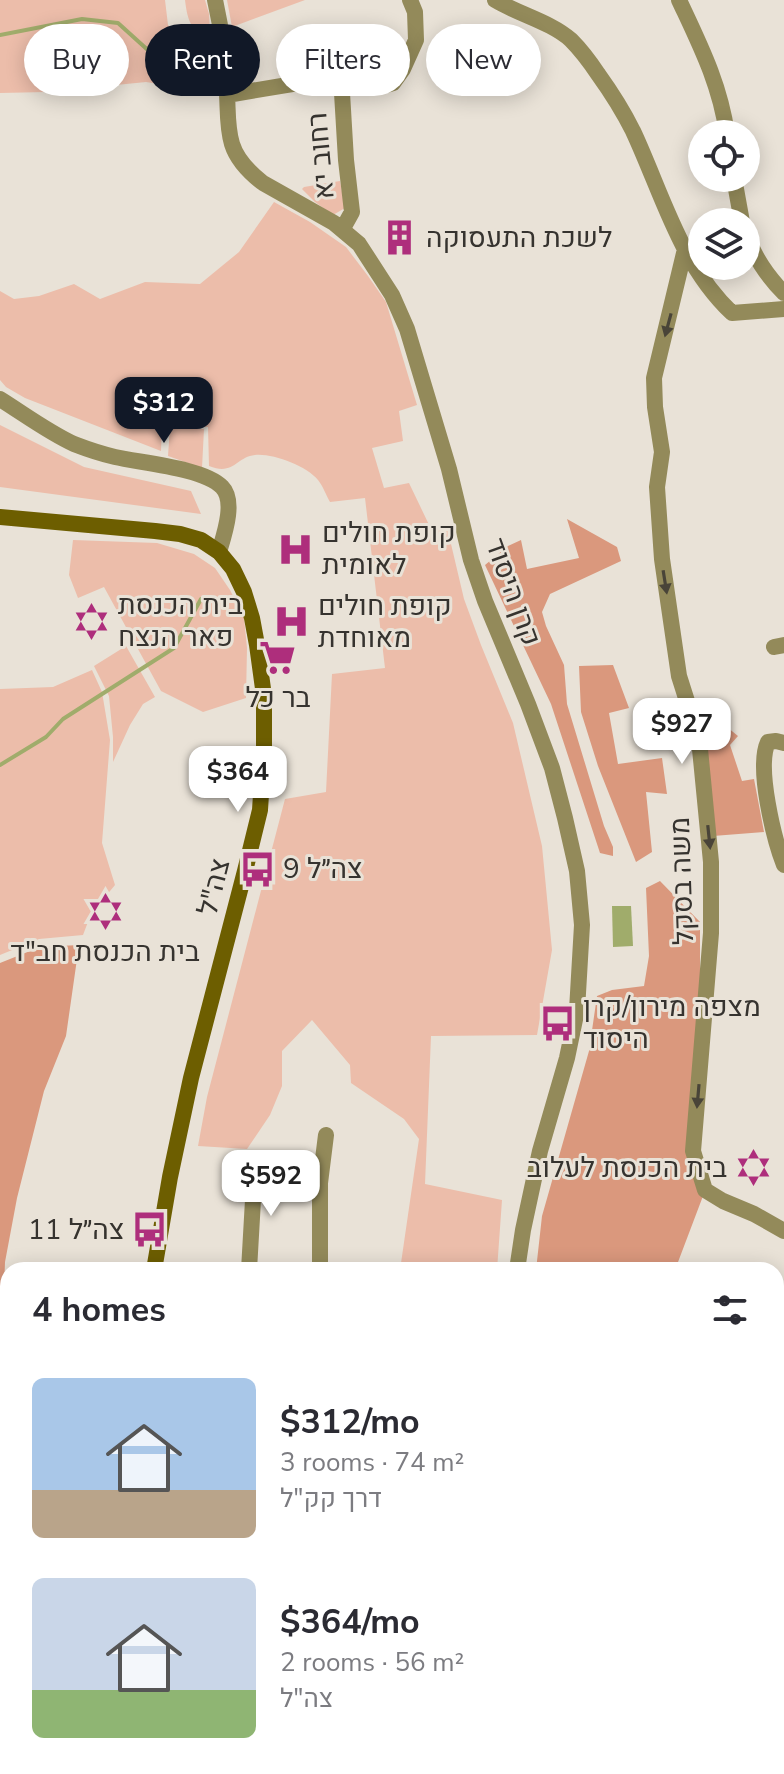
<!DOCTYPE html>
<meta charset="utf-8">
<style>
:root{--surface:#fff;--page:#f2f2f3;--text:#2b2b33;--muted:#7c7c81;--accent:#111827}
body{margin:0;font-family:"Nunito Sans",Heebo,sans-serif;background:var(--page);color:var(--text);height:100vh;display:flex;flex-direction:column;font-size:30px;white-space:nowrap}
*{box-sizing:border-box;margin:0}
p{font-size:26px;color:var(--muted)}
.icon{flex:none;width:44px;height:44px;fill:none;stroke:currentColor;stroke-width:2;stroke-linecap:round;stroke-linejoin:round}
.map{position:relative;flex:1;overflow:hidden}
.drawer{position:absolute;left:0px;top:1262px;width:784px;height:512px;display:flex;flex-direction:column;background:var(--surface);border-radius:24px 24px 0 0;box-shadow:0 4px 20px #0003}
.drawer>*{flex:none}
.top-card{position:absolute;left:24px;top:24px;width:736px;height:72px;display:flex;gap:16px}
.fabs{position:absolute;left:688px;top:120px;display:grid;gap:16px}
.fabs a{display:grid;place-items:center;width:72px;height:72px;border-radius:50%;background:var(--surface);box-shadow:0 4px 20px #0003;font-size:40px}
.price{position:absolute;translate:-50% -68px;padding:0 18px;border-radius:16px;background:#fff;color:#222;font-size:26px;line-height:52px;filter:drop-shadow(0 2px 4px #0008)}
.price::after{content:'';position:absolute;left:50%;top:48px;width:24px;height:18px;margin-left:-12px;background:inherit;clip-path:polygon(0 0,100% 0,50% 100%)}
.price.selected{background:var(--accent);color:#fff}
ul{padding:0;list-style:none}
li{display:flex;align-items:center;gap:24px;height:200px;padding:0 32px}
li span{display:grid;place-items:center;flex:none;width:224px;height:160px;border-radius:12px;color:#555}
li>.icon{margin-inline-start:auto}
span .icon{width:96px;height:96px;fill:#fffc;stroke-width:1}
li b{font-size:34px}
h2{display:flex;justify-content:space-between;align-items:center;height:96px;padding:0 32px;font-size:34px}
.pill{padding:0 28px;border-radius:36px;background:var(--surface);box-shadow:0 4px 20px #0003;font-size:28px;line-height:72px}
.pill.selected{background:var(--accent);color:#fff}
.map>svg:first-child{display:block}
.green{fill:#ecbdaa}
.forest{fill:#da987d}
.water{fill:#a0ac6b}
.lines{fill:none;stroke-linecap:round;stroke-linejoin:round}
.stream{stroke:#a0ac6b;stroke-width:4}
.street{stroke:#938a5a;stroke-width:16}
.secondary{stroke:#6d5e00;stroke-width:16}
.oneway{fill:#494438}
.labels{text-anchor:middle;dominant-baseline:central;stroke-width:6;stroke-linejoin:round;paint-order:stroke}
.street-label{font-size:28px;fill:#36332f;stroke:#e9e2d7}
.poi-label{font-size:28px;fill:#36332f;stroke:#e9e2d7;text-anchor:start}
</style>
<div class="map">
<svg width="784" height="1774" viewBox="0 0 784 1774">
<rect width="100%" height="100%" fill="#e9e2d7"/>
<path class="green" d="M0,0H165L168,25L196,59L204,91L146,82L46,92L0,93Z
M185,0H205L209,14L211,47C193,29 188,26 185,0Z
M227,0H305L232,27Z
M340,181L345,208L333,215L315,202L302,189L304,187Z
M274,202L310,222L346,247L368,276L386,302L417,405L399,411L403,441L372,448L384,488L409,483L432,531L447,527L464,599L481,645L513,723L542,846L552,950L537,1035L431,1036L425,1184L502,1200L497,1270H400L419,1139L404,1119L351,1083L350,1065L312,1020L282,1051V1086L270,1115L247,1149L198,1146L207,1097L285,799L326,792L332,674L385,668L365,498L330,502C326,495 323,486 318,480C307,466 272,453 255,455C236,457 234,476 209,466L208,427L162,425L161,451L25,398L6,387L0,380V291L14,299L39,296L74,284L100,299L145,282L200,284L239,252Z
M0,425L84,467L191,491L201,514L0,487Z
M170,427L204,429L202,468L168,456Z
M73,540L157,543L194,554L215,568L230,590L244,618L247,648L246,698L203,712L161,691L104,587L78,598L69,575Z
M126,646L155,697L143,704L130,725L113,762V737L109,696L94,666Z
M92,670L102,692L110,740L102,843L115,885L91,914L83,935L39,939L0,955V689L53,687Z"/>
<path class="forest" d="M567,519L617,547L621,561L550,594L542,612L546,626L564,665L567,704L604,826L613,847V856L600,853L551,704L485,565L508,546L521,540L527,569L579,558Z
M613,665L629,708L609,713L618,764L662,758L667,794L646,792L652,852L636,862L598,766L581,712L579,666Z
M717,719L738,736L730,745L742,781L754,779L764,832L713,836L701,725Z
M660,881L700,922V1023L693,1144L703,1196L675,1270H536L542,1216L589,1051L597,996L612,990L644,986L649,956L646,888Z
M79,945L66,1036L44,1091L17,1198L5,1262L4,1288L0,1315V963L40,947Z"/>
<path class="water" d="M612,906H631L633,946L613,947Z"/>
<g class="lines">
<path class="stream" d="M0,35L82,19L118,23L171,71
M0,765L46,737L63,719L174,648L201,599"/>
<path class="street" d="M215,0C222,31 226,62 227,94C228,110 227,128 232,144C237,160 250,173 263,183L334,223L359,244L392,295L407,329L449,469L471,560L485,601L528,704L552,768L565,818L577,871L582,925L577,1010L567,1058L540,1151L523,1230L517,1270
M495,0C518,14 551,22 571,40C581,50 590,62 598,74C611,92 623,111 633,131C662,193 680,264 732,313L784,309
M679,0C700,45 720,84 727,134
M341,76L346,160L352,212L342,230
M227,95L341,76L366,78L386,85L393,83L403,69L416,40L415,12L410,0
M734,178L742,222
M746,234C754,256 768,277 784,293
M685,249L654,378L655,407L662,452L657,487L662,559L679,676L699,739L711,862V933L693,1151L705,1190L723,1201L754,1214L784,1231
M0,399C24,414 48,432 74,444C87,449 102,454 115,457C141,463 204,468 222,487C236,501 224,535 219,552
M774,647L784,645
M784,743L776,741L768,742C756,767 774,839 784,865
M249,1270L255,1165
M320,1270V1183L326,1135
M776,1659L784,1665"/>
<path class="secondary" d="M0,517L155,531L180,534L201,540L219,552L233,569L244,592L252,618L257,645L264,696V747L260,810L245,871L191,1078L170,1177L154,1270
M153,1766L155,1774
M430,1766L492,1774
M329,1774L340,1766
M526,1774L532,1766"/>
</g>
<defs><path id="oneway-solid" d="M-6-.8H1V-3.2L6.5 0L1 3.2V.8H-6Z" transform="scale(2)"/></defs>
<g class="oneway">
<use href="#oneway-solid" transform="translate(668 325) rotate(105)"/>
<use href="#oneway-solid" transform="translate(665 582) rotate(81)"/>
<use href="#oneway-solid" transform="translate(709 837) rotate(84)"/>
<use href="#oneway-solid" transform="translate(698 1096) rotate(95)"/>
</g>
<defs>
<symbol id="building-bare" viewBox="-9 -9 18 18"><path d="M-4-6H4V6H1V3H-1V6H-4ZM-2.5-4.3h1.7v1.8h-1.7ZM.8-4.3h1.7v1.8H.8ZM-2.5-1h1.7V.8h-1.7ZM.8-1h1.7V.8H.8Z" fill="#ae2e7c" stroke="#e9e2d7" stroke-width="2.5" paint-order="stroke"/></symbol>
<symbol id="hospital-bare" viewBox="-9 -9 18 18"><path d="M-5-5h3v3.5h4V-5h3V5h-3V1.5h-4V5h-3Z" fill="#ae2e7c" stroke="#e9e2d7" stroke-width="2.5" paint-order="stroke"/></symbol>
<symbol id="synagogue-bare" viewBox="-9 -9 18 18"><path d="M0-6.5L5.6 3.2H-5.6ZM0 6.5L5.6-3.2H-5.6Z" fill="#ae2e7c" stroke="#e9e2d7" stroke-width="2.5" paint-order="stroke"/></symbol>
<symbol id="supermarket-bare" viewBox="-9 -9 18 18"><path d="M-6-5.5h2.5l.6 2H6L4.5 2H-2.5L-4.4-4H-6ZM-1.5 3.2a1.3 1.3 0 1 0 .1 0ZM3 3.2a1.3 1.3 0 1 0 .1 0Z" fill="#ae2e7c" stroke="#e9e2d7" stroke-width="2.5" paint-order="stroke"/></symbol>
<symbol id="bus-bare" viewBox="-9 -9 18 18"><path d="M-5-6H5V4H4V6H2V4H-2V6H-4V4H-5ZM-3.5-4V0h7V-4ZM-3.5 1.2v1.5H-2V1.2ZM2 1.2v1.5H3.5V1.2Z" fill="#ae2e7c" stroke="#e9e2d7" stroke-width="2.5" paint-order="stroke"/></symbol>
</defs>
<g fill-rule="evenodd">
<use href="#building-bare" x="374" y="212" width="51" height="51"/>
<use href="#hospital-bare" x="270" y="524" width="51" height="51"/>
<use href="#synagogue-bare" x="66" y="596" width="51" height="51"/>
<use href="#hospital-bare" x="266" y="596" width="51" height="51"/>
<use href="#supermarket-bare" x="252" y="632" width="51" height="51"/>
<use href="#bus-bare" x="232" y="844" width="51" height="51"/>
<use href="#synagogue-bare" x="80" y="886" width="51" height="51"/>
<use href="#bus-bare" x="532" y="998" width="51" height="51"/>
<use href="#synagogue-bare" x="728" y="1142" width="51" height="51"/>
<use href="#bus-bare" x="124" y="1204" width="51" height="51"/>
</g>
<g class="labels">
<g class="street-label">
<text transform="translate(321 156) rotate(-95)">רחוב יא</text>
<text transform="translate(513 592) rotate(70)">קרן היסוד</text>
<text transform="translate(682 881) rotate(-92)">משה בסקל</text>
<text transform="translate(214 887) rotate(-76)">צה"ל</text>
</g>
<g class="poi-label">
<text x="426" y="238">לשכת התעסוקה</text>
<text x="322" y="533">קופת חולים<tspan x="322" dy="32">לאומית</tspan></text>
<text x="118" y="605">בית הכנסת<tspan x="118" dy="32">פאר הנצח</tspan></text>
<text x="318" y="606">קופת חולים<tspan x="318" dy="32">מאוחדת</tspan></text>
<text x="278" y="698" text-anchor="middle">בר כל</text>
<text x="283" y="869">צה״ל 9</text>
<text x="105" y="952" text-anchor="middle">בית הכנסת חב"ד</text>
<text x="583" y="1007">מצפה מירון/קרן<tspan x="583" dy="32">היסוד</tspan></text>
<text x="727" y="1168" text-anchor="end">בית הכנסת לעלוב</text>
<text x="124" y="1230" text-anchor="end">צה״ל 11</text>
</g>
</g>
</svg>
<div class="fabs">
<a><svg class="icon" aria-label="locate" viewBox="0 0 24 24"><circle cx="12" cy="12" r="6"/><path d="M12 2v4M12 18v4M2 12h4M18 12h4"/></svg></a>
<a><svg class="icon" aria-label="layers" viewBox="0 0 24 24"><path d="M12 4l9 5-9 5-9-5zM3 14l9 5 9-5"/></svg></a>
</div>
<b class="price selected" style="left:164px;top:445px">$312</b>
<b class="price" style="left:682px;top:766px">$927</b>
<b class="price" style="left:238px;top:814px">$364</b>
<b class="price" style="left:271px;top:1218px">$592</b>
<div class="top-card">
<a class="pill">Buy</a>
<a class="pill selected">Rent</a>
<a class="pill">Filters</a>
<a class="pill">New</a>
</div>
<section class="drawer">
<h2>4 homes<svg class="icon" aria-label="filters" viewBox="0 0 24 24"><path d="M4 7h16M4 17h16"/><circle cx="9" cy="7" r="2"/><circle cx="15" cy="17" r="2"/></svg></h2>
<ul>
<li><span style="background:linear-gradient(#a9c7e8 70%,#b9a48a 0)"><svg class="icon" aria-label="home" viewBox="0 0 24 24"><path d="M3 11l9-7 9 7M6 9v11h12V9"/></svg></span><div><b>$312/mo</b><p>3 rooms · 74 m²</p><p>דרך קק&quot;ל</p></div></li>
<li><span style="background:linear-gradient(#c9d6e8 70%,#8fb573 0)"><svg class="icon" aria-label="home" viewBox="0 0 24 24"><path d="M3 11l9-7 9 7M6 9v11h12V9"/></svg></span><div><b>$364/mo</b><p>2 rooms · 56 m²</p><p>צה&quot;ל</p></div></li>
</ul>
</section>
</div>
